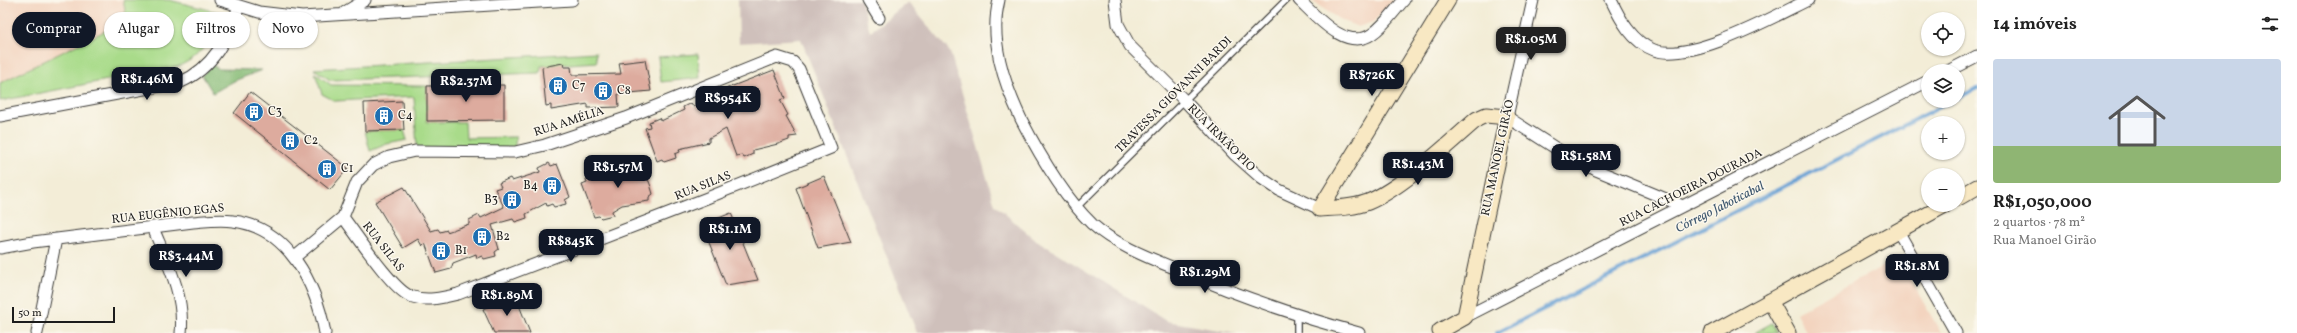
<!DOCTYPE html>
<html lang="pt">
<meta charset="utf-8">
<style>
:root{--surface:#fff;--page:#f2f2f2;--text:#222;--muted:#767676;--line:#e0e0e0;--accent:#111827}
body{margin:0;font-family:Vollkorn,serif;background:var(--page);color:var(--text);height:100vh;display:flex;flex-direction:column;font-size:15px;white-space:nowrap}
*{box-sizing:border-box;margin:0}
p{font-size:13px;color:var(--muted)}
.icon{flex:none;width:22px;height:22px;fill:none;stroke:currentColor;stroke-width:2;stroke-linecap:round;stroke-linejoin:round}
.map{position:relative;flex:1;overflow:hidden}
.drawer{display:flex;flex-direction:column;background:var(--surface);width:320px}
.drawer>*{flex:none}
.guide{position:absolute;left:12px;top:12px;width:380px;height:36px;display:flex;gap:8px}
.fabs{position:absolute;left:1921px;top:12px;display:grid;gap:8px}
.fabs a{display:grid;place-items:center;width:44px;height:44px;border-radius:50%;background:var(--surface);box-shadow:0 1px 3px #0004;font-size:20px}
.scale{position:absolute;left:12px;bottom:10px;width:103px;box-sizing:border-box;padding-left:4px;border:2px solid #1c1c1c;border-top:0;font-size:11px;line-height:14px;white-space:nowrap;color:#1c1c1c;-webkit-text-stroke:3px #fbf7ec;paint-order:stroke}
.price{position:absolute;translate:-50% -34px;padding:0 9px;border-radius:8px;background:var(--accent);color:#fff;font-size:13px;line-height:26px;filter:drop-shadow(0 1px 2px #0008)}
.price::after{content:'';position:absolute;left:50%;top:24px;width:12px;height:9px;margin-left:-6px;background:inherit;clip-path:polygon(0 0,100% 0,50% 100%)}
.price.active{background:#222;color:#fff}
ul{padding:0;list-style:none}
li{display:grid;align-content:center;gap:8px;height:212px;padding:0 16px}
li+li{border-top:1px solid var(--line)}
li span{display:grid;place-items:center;height:124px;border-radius:4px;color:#555}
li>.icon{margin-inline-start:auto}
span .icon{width:72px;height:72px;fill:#fffc;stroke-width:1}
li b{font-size:17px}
h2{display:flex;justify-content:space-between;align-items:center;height:48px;padding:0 16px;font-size:17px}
.chip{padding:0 14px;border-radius:18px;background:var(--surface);box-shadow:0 1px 3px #0004;font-size:14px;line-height:36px}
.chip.active{background:var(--accent);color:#fff}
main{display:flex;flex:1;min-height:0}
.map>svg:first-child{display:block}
.built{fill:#f3d4bf}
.industrial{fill:#cfc0bb}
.green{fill:#a9db8a;stroke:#627c53}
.forest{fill:#86bb76;stroke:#516c49}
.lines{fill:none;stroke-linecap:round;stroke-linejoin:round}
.stream{stroke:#639ed3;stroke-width:4}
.building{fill:#ddab9e}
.lane-casing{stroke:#3c3b38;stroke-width:8}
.street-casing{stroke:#3c3b38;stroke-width:13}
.secondary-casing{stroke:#3c3b38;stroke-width:17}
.lane{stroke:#fff;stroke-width:5.5}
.street{stroke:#fff;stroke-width:11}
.secondary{stroke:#f8e8c3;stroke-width:15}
.labels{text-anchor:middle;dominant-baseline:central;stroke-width:3;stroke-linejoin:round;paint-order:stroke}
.poi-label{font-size:12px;fill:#1c1c1c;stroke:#fbf7ec;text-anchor:start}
.street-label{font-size:12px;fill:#1c1c1c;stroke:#fbf7ec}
.water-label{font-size:13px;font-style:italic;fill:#3c566e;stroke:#fbf7ec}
</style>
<main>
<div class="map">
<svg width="1977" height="333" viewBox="0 0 1977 333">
<rect width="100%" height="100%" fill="#fbf7ec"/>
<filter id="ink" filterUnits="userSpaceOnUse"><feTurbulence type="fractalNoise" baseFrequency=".025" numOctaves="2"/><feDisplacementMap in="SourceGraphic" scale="8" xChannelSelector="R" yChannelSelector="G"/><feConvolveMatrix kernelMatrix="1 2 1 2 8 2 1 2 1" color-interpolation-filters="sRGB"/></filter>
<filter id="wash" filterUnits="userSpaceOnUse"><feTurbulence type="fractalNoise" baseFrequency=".012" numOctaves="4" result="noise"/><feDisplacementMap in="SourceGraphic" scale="16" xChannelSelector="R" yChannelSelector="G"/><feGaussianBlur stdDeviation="0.9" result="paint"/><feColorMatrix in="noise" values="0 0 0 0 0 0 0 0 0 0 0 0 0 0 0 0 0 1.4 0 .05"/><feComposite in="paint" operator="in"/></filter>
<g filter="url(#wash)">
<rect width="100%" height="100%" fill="#f3edd7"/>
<path class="built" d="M0,0H123L128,20L0,83Z
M1310,0H1394L1373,22L1358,27L1339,19Z
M1898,258L1941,333H1807L1796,313Z"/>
<path class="industrial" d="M738,0H861L870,32L908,2L950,52L995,205L1033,238L1166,321L1237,333H917L801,39L739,43Z"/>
<path class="green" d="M123,0H169L218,12C212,38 204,55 179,66L0,101V83L127,20Z
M596,52L597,62L541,66L540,73L330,80L314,69Z
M698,54L700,78L661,82L658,57Z
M315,73L331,85L427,86V122H465L466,138L516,137L514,151L417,149L414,97L335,101L322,94Z
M404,130L407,140L387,144L370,151L365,131Z
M1772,323L1777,333H1754Z"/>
<path class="forest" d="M212,65L219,69L262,70L234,81L213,93L202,75Z"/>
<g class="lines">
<path class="stream" d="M1958,98L1977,88
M1497,333L1952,101"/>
</g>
<g id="blocks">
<path class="building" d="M645,60L651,91L618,94L619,107L588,108V104L551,110V105L546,106L542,67L563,63L564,67H571L572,75L621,74L619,63Z
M774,70L785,98L780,100L788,115L786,116L797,136L789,137V140L778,144L753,150V154L744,158L742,155L736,156L726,129L709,138V142L679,149L680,152L675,154L676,158L664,162L662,159L657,161L645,128L650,127L649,122L659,118L661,121L684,110L683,107L691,103L694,107L714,101L712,94Z
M504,85V120L427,121V86Z
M250,92L348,168L330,190L234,113Z
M402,101L404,130L365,131L364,103Z
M633,160L634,163L640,161L650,184L653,194L649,197V201L622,205L612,211L613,215L601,218L599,216L594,217L582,185L587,183L586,179L597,174L598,177L623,169L622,165Z
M549,163L551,166L557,164L566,187L570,197L565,200L566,204L554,207L552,204L547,206L546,203L526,214L527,218L515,222L513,219L492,225L499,249L495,252L496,256L484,259L482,256L477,258L476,254L453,263L451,269L436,273L425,243L422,246L418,239L403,248L375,202L404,187L431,231L438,229L440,232L447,230V232L469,224V220L479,215L481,218L504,207L495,189L501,187L499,183L510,178L512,181L540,172L539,168Z
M824,176L851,242L818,248L796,188Z
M731,213L758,280L726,285L702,225Z
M515,295L530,333H494L483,309Z"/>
</g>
</g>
<g filter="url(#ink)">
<use href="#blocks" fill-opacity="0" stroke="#3c3b38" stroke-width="1"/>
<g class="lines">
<defs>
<path id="lane" d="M1077,207L1286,0
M1297,333V314"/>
<path id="street" d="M220,0L259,12L302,17L572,0
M868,0L879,18
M999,0C989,40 1004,83 1021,119C1039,154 1064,197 1092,224C1114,244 1147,257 1174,268C1234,294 1296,316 1359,333
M1115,0L1118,24L1130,46L1184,100L1235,155L1261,178L1279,190L1320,209
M1299,0C1316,16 1346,52 1372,34C1385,25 1394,11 1404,0
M1533,0L1507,117L1557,149L1596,170L1683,206
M1611,0C1620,19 1632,42 1654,50C1691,63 1773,17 1808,0
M345,12L365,0
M1948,71L1977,56
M0,116L181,82C213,68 228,38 239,6
M153,228C167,262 185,295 181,333
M1898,231L1956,333
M0,248L33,242L193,222C206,221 219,219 233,221C288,227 316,284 325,333
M295,257L343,217L357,182L373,165L389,157L415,151L515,152L545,145L626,118L777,57L793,62L799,69L831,148L707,198L458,294C442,298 426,302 410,296C392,289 356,234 343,217
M1465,317L1928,81
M37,333L56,239"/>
<path id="secondary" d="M1958,198L1977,187
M1320,209C1336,208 1353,208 1368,202C1402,188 1448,144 1477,119L1486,115L1507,117L1465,317L1440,331L1441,333
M1320,209L1448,0
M1770,301L1788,333
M1712,333L1945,205"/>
</defs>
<use href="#lane" class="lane-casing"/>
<use href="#street" class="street-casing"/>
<use href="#secondary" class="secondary-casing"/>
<use href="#lane" class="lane"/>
<use href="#street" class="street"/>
<use href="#secondary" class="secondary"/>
</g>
</g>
<defs>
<symbol id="building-disc" viewBox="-11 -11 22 22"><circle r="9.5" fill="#1f6fb2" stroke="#fbf7ec"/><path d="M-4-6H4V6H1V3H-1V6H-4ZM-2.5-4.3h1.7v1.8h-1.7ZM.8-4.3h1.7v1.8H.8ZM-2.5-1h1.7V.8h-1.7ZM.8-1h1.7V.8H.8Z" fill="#fff"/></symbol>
</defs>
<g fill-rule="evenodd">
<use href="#building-disc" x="547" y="75" width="22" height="22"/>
<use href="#building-disc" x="592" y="80" width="22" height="22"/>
<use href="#building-disc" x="243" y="101" width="22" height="22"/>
<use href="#building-disc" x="373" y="105" width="22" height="22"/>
<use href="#building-disc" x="279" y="130" width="22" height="22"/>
<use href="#building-disc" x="316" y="158" width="22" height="22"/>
<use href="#building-disc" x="541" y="175" width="22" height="22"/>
<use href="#building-disc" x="501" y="189" width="22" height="22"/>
<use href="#building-disc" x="471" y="226" width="22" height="22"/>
<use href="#building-disc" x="430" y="240" width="22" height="22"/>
</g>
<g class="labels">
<g class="poi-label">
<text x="572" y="86">C7</text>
<text x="617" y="91">C8</text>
<text x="268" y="112">C3</text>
<text x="398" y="116">C4</text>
<text x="304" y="141">C2</text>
<text x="341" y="169">C1</text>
<text x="538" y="186" text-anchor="end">B4</text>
<text x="498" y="200" text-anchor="end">B3</text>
<text x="496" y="237">B2</text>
<text x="455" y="251">B1</text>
</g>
<g class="street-label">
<text transform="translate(1174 95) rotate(-45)">TRAVESSA GIOVANNI BARDI</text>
<text transform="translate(569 122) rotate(-18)">RUA AMÉLIA</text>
<text transform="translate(1221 138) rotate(45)">RUA IRMÃO PIO</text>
<text transform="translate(1498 158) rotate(-78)">RUA MANOEL GIRÃO</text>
<text transform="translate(703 186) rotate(-22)">RUA SILAS</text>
<text transform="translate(1691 188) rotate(-27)">RUA CACHOEIRA DOURADA</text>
<text transform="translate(168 214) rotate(-6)">RUA EUGÊNIO EGAS</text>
<text transform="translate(383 247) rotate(52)">RUA SILAS</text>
</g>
<g class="water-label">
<text transform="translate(1720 208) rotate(-27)">Córrego Jaboticabal</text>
</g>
</g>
</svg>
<div class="fabs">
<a><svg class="icon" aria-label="locate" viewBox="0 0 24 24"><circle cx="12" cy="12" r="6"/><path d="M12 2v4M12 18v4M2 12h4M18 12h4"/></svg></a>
<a><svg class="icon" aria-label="layers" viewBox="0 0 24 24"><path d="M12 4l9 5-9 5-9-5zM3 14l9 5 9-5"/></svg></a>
<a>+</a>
<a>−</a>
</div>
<div class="scale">50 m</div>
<b class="price active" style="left:1531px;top:61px">R$1.05M</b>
<b class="price" style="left:1372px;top:97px">R$726K</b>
<b class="price" style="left:147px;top:101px">R$1.46M</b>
<b class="price" style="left:466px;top:103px">R$2.37M</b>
<b class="price" style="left:728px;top:120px">R$954K</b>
<b class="price" style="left:1586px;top:178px">R$1.58M</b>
<b class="price" style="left:1418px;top:186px">R$1.43M</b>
<b class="price" style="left:618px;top:189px">R$1.57M</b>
<b class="price" style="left:730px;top:251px">R$1.1M</b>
<b class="price" style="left:571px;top:263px">R$845K</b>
<b class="price" style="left:186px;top:278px">R$3.44M</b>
<b class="price" style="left:1917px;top:288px">R$1.8M</b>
<b class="price" style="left:1205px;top:294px">R$1.29M</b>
<b class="price" style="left:507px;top:317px">R$1.89M</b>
<div class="guide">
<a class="chip active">Comprar</a>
<a class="chip">Alugar</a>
<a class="chip">Filtros</a>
<a class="chip">Novo</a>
</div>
</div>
<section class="drawer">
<h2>14 imóveis<svg class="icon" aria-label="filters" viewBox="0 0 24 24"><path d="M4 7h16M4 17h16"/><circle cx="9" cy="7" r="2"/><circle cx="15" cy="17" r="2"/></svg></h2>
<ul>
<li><span style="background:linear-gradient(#c9d6e8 70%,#8fb573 0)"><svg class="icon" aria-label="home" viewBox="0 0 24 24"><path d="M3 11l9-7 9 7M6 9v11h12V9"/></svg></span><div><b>R$1,050,000</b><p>2 quartos · 78 m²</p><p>Rua Manoel Girão</p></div></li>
</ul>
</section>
</main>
